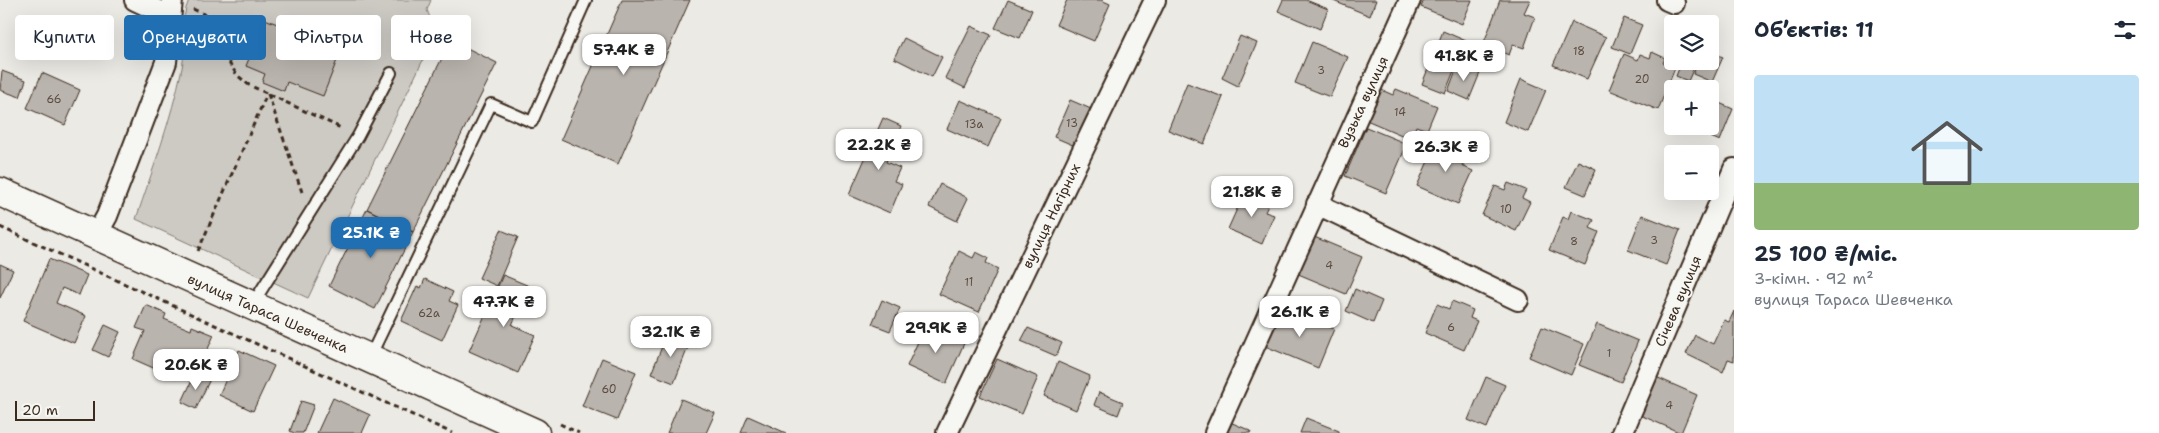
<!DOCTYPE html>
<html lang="uk">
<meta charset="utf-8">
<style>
:root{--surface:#fff;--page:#f6f6f7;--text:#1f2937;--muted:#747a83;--accent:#1f6fb2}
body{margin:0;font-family:"Shantell Sans",sans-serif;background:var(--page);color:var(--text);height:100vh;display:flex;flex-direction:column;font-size:19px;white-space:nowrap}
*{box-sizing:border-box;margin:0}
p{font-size:16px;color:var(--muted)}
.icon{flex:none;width:28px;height:28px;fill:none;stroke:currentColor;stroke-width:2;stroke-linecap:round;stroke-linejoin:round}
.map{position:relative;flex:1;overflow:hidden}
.drawer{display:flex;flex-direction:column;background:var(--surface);width:425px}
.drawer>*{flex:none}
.top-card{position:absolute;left:15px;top:15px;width:475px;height:45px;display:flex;gap:10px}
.fabs{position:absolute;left:1664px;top:15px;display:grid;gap:10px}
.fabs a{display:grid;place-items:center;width:55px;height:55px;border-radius:5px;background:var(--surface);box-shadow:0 5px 20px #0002;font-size:25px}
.scale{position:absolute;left:15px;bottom:12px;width:80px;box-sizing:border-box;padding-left:5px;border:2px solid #3b2a1e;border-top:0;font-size:14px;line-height:18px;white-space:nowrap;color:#3b2a1e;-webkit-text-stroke:4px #f6f6f2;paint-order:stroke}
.price{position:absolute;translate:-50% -42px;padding:0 11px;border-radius:10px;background:#fff;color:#222;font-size:16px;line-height:32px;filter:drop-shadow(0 1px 2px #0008)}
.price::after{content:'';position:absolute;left:50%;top:30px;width:15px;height:11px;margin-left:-8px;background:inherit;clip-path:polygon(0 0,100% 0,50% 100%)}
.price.active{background:var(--accent);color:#fff}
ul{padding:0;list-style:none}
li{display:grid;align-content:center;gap:10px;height:265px;padding:0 20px}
li span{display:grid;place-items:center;height:155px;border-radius:5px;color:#555}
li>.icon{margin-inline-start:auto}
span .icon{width:90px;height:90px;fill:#fffc;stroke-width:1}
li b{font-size:21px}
h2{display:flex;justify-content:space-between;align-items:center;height:60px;padding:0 20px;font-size:21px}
.chip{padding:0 18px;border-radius:5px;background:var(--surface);box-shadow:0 5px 20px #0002;font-size:18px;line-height:45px}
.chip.active{background:var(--accent);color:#fff}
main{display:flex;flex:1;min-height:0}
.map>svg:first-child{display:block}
.green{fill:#cdcac4;stroke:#847a71}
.building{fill:#bab4ae;stroke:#3b2a1e}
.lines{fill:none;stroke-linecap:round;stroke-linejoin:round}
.lane-casing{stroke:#3b2a1e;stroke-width:14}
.street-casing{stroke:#3b2a1e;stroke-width:24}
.secondary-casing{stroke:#3b2a1e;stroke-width:31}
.path{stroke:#3b2a1e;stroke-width:3;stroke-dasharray:5 4;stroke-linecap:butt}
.lane{stroke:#f6f6f2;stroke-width:10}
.street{stroke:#f6f6f2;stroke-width:20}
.secondary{stroke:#f6f6f2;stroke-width:28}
.labels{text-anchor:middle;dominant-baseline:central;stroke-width:4;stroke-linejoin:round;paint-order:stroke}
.number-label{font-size:11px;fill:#5b4c42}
.street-label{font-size:14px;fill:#3b2a1e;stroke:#f6f6f2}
</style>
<main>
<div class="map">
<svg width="1734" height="433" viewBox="0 0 1734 433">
<rect width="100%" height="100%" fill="#ebeae5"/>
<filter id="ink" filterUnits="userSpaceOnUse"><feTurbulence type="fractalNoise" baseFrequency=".02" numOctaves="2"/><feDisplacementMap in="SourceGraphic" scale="10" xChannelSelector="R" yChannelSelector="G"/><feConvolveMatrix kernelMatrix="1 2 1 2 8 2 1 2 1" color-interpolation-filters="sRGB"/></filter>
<g filter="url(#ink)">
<path class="green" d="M189,0H431L427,10L436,33L308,298L136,219C153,169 171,120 182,68C187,45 179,21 189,0Z"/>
<path class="building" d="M622,0H690L618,164L561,139Z
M1008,0L1032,10L1020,38L995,28Z
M1067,0H1101L1110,4L1094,41L1056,25Z
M1283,0H1306L1328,9L1320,29L1278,11Z
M1331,0H1376L1370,16Z
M1424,0H1472L1462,24L1421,7Z
M1500,0H1530L1524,13L1535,17L1524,48L1513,44L1509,55L1483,45Z
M1624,18L1642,25L1630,54L1612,47Z
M265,19L341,50L323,96L287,82L284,91L262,82L265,74L246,66Z
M1572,22L1606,37L1587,79L1553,65Z
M971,26L991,35L965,88L945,78Z
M1443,31L1466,41L1445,93L1422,84Z
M1240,36L1257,43L1238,86L1222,78Z
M904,38L942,57L932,77L894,58Z
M451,40L497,63L413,232L367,209Z
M1312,42L1348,57L1330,97L1295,83Z
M1652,52L1665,58L1663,63L1675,68L1658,110L1609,90L1624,54L1638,60L1640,54L1650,58Z
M1710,52L1723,57L1712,82L1693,74L1699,61H1710Z
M1682,61H1697L1688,81L1676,76Z
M1458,65L1480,73L1469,100L1448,91Z
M2,71L26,80L20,97L0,90Z
M42,73L80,90L65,125L27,108Z
M1521,79L1546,90L1528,132L1504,122Z
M1187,83L1223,97L1204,144L1168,130Z
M1377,88L1393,95L1396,89L1437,106L1427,130L1416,126L1411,139L1364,119Z
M1710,99L1733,109L1720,141L1685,126H1710Z
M960,100L1001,118L988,147L947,129Z
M1070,100L1091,109L1075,146L1054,137Z
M883,118L901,126L886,162L900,168L894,181L902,184L890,213L849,195Z
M1366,127L1407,144L1386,193L1345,176Z
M1437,141L1467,155L1462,166L1473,171L1458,204L1417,186Z
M1578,161L1596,169L1585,195L1566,187Z
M1508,183L1526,190L1522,198L1530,202L1516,231L1482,215L1495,186L1505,190Z
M940,184L968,198L957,221L929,207Z
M1245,191L1270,201L1265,212L1274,215L1262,244L1228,229Z
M367,209L413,232L375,309L329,286Z
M1571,211L1594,220L1590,228L1599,232L1585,265L1549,250L1563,217L1568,219Z
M1642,215L1680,230L1666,265L1628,250Z
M501,230L518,237L497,286L479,278Z
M1312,236L1362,257L1346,294L1296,273Z
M959,251L973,258L976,252L988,258L986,263L998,269L979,312L939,294Z
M49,259L87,275L79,295L62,288L56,303L86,316L74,343L23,321Z
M0,264L13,270L0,298Z
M503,275L529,286L512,325L535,335L518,373L469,351Z
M425,279L453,292L449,301L458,305L442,340L401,321L417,286L421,288Z
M1355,289L1382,301L1373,323L1346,311Z
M882,300L900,308L890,331L872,324Z
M1452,301L1473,310L1470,318L1477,321L1464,350L1425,333L1437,304L1449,309Z
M146,305L166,314L164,319L191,330L192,326L214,335L204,358L187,351L176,378L133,359L145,331L136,328Z
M1282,307L1334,329L1318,368L1265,346Z
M1734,311V361L1728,359L1723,372L1686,354L1695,335L1713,344L1724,320L1729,322Z
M926,324L965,341L946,384L907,366Z
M1597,324L1638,341L1621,382L1579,365Z
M105,325L120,332L108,357L93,350Z
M1542,327L1584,344L1571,375L1529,357Z
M1028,328L1062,343L1056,356L1021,341Z
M667,334L690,342L674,383L651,374Z
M239,350L274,366L253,411L219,395Z
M602,358L636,372L617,420L582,406Z
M997,359L1038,377L1022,414L980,396Z
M1058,362L1090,376L1076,410L1044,396Z
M196,372L210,379L196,409L182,402Z
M1486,377L1505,385L1487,428L1468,420Z
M1656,377L1697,395L1681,433L1640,415Z
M1099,392L1123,402L1118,415L1094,405Z
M333,398L370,415L362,433H317Z
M681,399L715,413L706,433H667Z
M301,401L314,405L303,433H294L290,431Z
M748,416L786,433H741Z
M1306,418L1339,431V433H1300Z
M1230,422L1251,431L1250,433H1225Z"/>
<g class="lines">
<defs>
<path id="lane" d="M252,305L358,136L391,73
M370,357L491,104L532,122L586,0"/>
<path id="street" d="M135,0L169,16
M1667,0L1674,3
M1317,204L1518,300
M96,236L107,216L166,62L172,0
M947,433L1155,0
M1215,433L1410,0
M1622,433L1734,169"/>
<path id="secondary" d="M0,192L535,433"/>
</defs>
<use href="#lane" class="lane-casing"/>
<use href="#street" class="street-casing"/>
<use href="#secondary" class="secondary-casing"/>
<path class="path" d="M193,9L236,29L229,63L237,75L249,85L341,128
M268,94L302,192
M0,227L452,433
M198,251L267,94
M560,424L579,433"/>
<use href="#lane" class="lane"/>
<use href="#street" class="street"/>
<use href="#secondary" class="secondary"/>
</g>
</g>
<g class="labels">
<g class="number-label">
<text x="1579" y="51">18</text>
<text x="1321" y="70">3</text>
<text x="1642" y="79">20</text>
<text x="54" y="99">66</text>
<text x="1400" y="112">14</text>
<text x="1072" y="123">13</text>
<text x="974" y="124">13а</text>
<text x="1506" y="209">10</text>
<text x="1654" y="240">3</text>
<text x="1574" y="241">8</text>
<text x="1329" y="265">4</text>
<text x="969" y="282">11</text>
<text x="429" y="313">62а</text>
<text x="1451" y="327">6</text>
<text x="1609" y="353">1</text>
<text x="609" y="389">60</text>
<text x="1669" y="405">4</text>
</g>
<g class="street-label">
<text transform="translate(1363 102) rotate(-65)">Вузька вулиця</text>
<text transform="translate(1051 216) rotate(-64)">вулиця Нагірних</text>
<text transform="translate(1678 301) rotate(-67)">Січева вулиця</text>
<text transform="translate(268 313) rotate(24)">вулиця Тараса Шевченка</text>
</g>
</g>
</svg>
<div class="fabs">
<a><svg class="icon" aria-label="layers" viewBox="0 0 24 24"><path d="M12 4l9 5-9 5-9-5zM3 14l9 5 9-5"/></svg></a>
<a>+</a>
<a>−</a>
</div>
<div class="scale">20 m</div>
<b class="price" style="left:624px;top:76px">57.4K ₴</b>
<b class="price" style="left:1464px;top:82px">41.8K ₴</b>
<b class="price" style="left:879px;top:171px">22.2K ₴</b>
<b class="price" style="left:1446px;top:173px">26.3K ₴</b>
<b class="price" style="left:1252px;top:218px">21.8K ₴</b>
<b class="price active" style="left:371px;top:259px">25.1K ₴</b>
<b class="price" style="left:504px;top:328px">47.7K ₴</b>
<b class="price" style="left:1300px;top:338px">26.1K ₴</b>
<b class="price" style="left:936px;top:354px">29.9K ₴</b>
<b class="price" style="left:671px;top:358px">32.1K ₴</b>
<b class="price" style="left:196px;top:391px">20.6K ₴</b>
<div class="top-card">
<a class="chip">Купити</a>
<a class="chip active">Орендувати</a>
<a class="chip">Фільтри</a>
<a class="chip">Нове</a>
</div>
</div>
<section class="drawer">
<h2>Об’єктів: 11<svg class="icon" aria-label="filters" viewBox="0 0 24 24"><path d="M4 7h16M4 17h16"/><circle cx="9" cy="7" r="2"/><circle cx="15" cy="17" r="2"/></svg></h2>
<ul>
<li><span style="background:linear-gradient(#bfe0f5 70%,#8fb573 0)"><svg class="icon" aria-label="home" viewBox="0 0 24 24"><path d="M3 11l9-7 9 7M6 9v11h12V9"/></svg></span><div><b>25 100 ₴/міс.</b><p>3-кімн. · 92 m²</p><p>вулиця Тараса Шевченка</p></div></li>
</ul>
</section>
</main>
